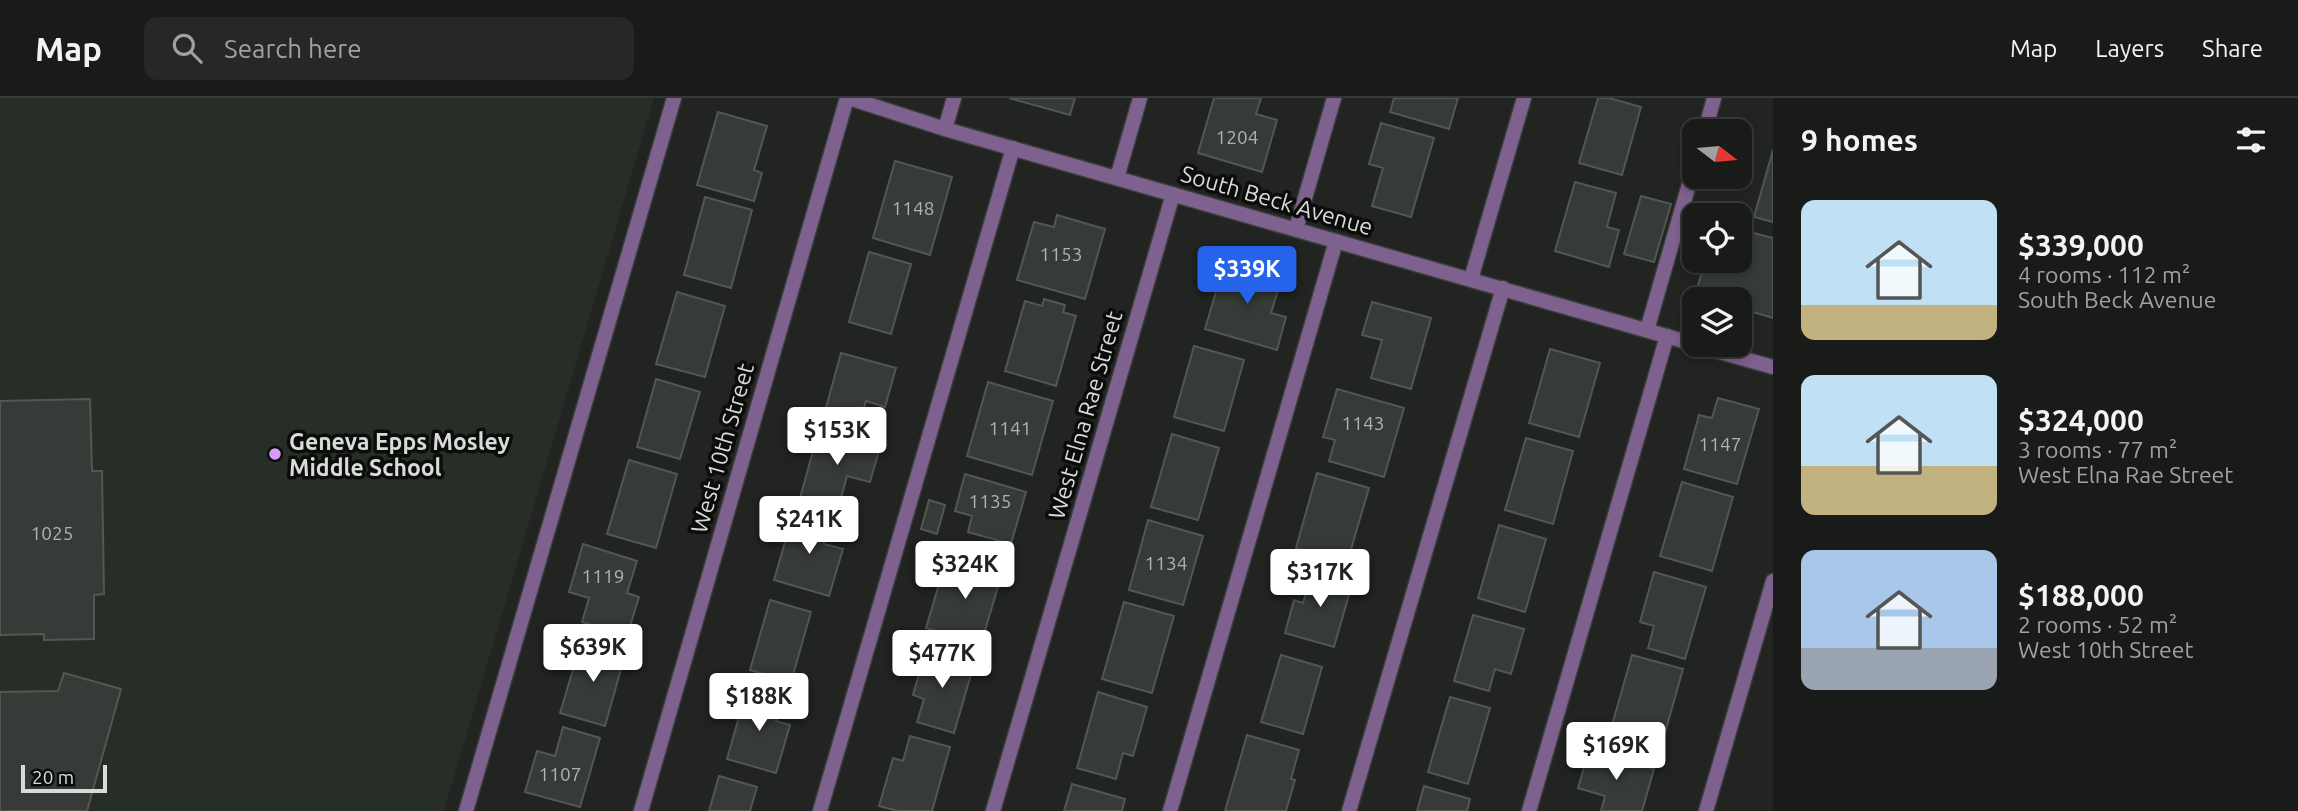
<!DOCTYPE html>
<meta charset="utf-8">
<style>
:root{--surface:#191b19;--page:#262826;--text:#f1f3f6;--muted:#9fa1a2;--line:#373938;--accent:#2563eb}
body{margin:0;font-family:Ubuntu,sans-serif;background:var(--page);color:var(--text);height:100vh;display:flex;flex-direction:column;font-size:26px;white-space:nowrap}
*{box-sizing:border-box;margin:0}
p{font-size:23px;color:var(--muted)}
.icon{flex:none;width:38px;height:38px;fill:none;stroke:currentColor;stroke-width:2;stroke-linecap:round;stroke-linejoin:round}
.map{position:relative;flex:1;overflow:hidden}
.drawer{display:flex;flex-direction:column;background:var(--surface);width:525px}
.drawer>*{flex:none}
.needle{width:46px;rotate:106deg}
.tools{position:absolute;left:1682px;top:21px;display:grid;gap:14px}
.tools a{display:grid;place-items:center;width:70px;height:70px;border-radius:14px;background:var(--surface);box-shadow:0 4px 10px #0003,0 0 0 2px var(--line);font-size:35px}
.scale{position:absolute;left:21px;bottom:18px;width:86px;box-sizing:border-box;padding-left:7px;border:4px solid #d8dbd8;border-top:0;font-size:19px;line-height:24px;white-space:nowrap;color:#d8dbd8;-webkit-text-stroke:5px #0b0d0b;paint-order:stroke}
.price{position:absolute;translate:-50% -60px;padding:0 16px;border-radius:7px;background:#fff;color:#222;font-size:23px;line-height:46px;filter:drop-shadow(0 2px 4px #0008)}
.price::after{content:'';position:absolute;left:50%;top:42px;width:21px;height:16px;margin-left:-10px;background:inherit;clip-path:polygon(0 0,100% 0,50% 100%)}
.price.active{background:var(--accent);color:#fff}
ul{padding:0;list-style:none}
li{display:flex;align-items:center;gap:21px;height:175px;padding:0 28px}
li span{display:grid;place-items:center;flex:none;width:196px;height:140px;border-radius:14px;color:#555}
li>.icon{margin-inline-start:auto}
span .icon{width:84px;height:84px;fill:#fffc;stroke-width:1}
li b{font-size:30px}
h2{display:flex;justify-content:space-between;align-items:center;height:84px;padding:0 28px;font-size:30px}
header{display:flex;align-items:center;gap:42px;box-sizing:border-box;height:98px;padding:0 35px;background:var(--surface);border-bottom:2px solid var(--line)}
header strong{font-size:33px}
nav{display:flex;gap:38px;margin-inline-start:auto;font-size:24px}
.search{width:490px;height:63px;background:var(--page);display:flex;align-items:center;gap:18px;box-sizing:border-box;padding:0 24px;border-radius:14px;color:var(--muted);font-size:26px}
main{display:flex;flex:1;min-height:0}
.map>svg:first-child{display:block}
.built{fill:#272e27}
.building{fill:#373b37;stroke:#535753;stroke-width:2}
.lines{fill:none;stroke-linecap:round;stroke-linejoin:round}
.service-casing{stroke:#3b3e3b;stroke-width:17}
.minor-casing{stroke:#3b3e3b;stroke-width:17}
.service{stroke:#7e618e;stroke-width:14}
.minor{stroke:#7e618e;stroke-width:14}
.poi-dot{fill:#d89af8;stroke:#0b0d0b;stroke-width:2.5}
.labels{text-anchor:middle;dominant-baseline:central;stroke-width:7;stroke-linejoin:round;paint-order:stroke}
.number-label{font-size:19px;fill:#b0b3b0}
.street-label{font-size:23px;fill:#d8dbd8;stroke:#0b0d0b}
.poi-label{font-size:23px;font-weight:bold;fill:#d8dbd8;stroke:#0b0d0b;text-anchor:start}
</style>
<header>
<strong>Map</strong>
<div class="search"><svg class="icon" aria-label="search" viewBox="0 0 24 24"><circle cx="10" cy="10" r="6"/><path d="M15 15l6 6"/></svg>Search here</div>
<nav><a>Map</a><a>Layers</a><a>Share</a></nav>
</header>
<main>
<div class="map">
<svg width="1773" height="713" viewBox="0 0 1773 713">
<rect width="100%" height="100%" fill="#212421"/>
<path class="built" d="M0,0H654L444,713H0Z"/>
<path class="building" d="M1009,0H1075L1070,17Z
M1214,0H1261L1256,16L1277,22L1262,74L1198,55Z
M1394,0H1458L1449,31L1390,14Z
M1598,0H1609L1641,9L1622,77L1579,65Z
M718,14L767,28L754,72L762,75L754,103L697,87Z
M1381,25L1434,40L1411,119L1372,108L1383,70L1369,66Z
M1773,52V124L1754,119Z
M895,63L952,79L930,157L873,140Z
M1575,84L1616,95L1607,129L1619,132L1609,169L1555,153Z
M1641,98L1671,106L1654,164L1624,156Z
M705,99L752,112L731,190L684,177Z
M1057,117L1105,131L1085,201L1017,182L1034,124L1054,129Z
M1750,134L1773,140V220L1740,210V201H1708L1695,198L1705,163H1718L1739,169Z
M869,154L911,166L891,236L849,224Z
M1225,163L1282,179L1271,215L1286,219L1277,252L1205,231Z
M677,194L725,208L705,279L656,266Z
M1044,201L1065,207L1063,214L1076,218L1056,288L1005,273L1025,203L1042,208Z
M1372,204L1431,220L1411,291L1371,280L1382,242L1362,237Z
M1194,248L1244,262L1224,333L1174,319Z
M1550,251L1600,265L1579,339L1529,325Z
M841,255L896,270L885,309L866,303L859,327L824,317Z
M656,281L700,294L680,361L637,349Z
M988,284L1053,303L1032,377L967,358Z
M1337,291L1404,310L1384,379L1329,363L1335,342L1323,339Z
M1718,300L1759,311L1737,386L1684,371L1699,317L1712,320Z
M90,301L92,373H102L104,496L94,497V541L44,542V536L0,537V303Z
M819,331L880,349L870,384L847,378L838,411L800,400Z
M1172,336L1219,350L1198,422L1151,409Z
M1526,340L1573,353L1553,426L1505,412Z
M629,362L677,376L656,450L607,436Z
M1317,375L1369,390L1347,465L1296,450Z
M965,376L1026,394L1011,446L968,434L972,418L955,413Z
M1682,384L1733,399L1712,473L1660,458Z
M929,402L945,407L937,436L921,431Z
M794,413L831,423L824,446L843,451L829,498L774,482Z
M1148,422L1203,438L1183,507L1129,492Z
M1499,427L1546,441L1525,514L1478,500Z
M583,446L637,463L627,495L639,499L627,538L582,524L589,500L569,494Z
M962,460L1003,472L981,546L926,530L942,476L956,480Z
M1313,472L1353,483L1334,549L1285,535L1294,502L1303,505Z
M1654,474L1706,489L1685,561L1648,550L1654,528L1640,524Z
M770,502L811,514L791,584L750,572Z
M1124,504L1174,518L1152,595L1102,581Z
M1473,517L1524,531L1511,576L1495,571L1489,593L1454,583Z
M581,545L625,557L605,628L560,615Z
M926,552L974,566L954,635L917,624L924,601L913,597Z
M1281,557L1322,569L1303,636L1261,624Z
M1632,557L1683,571L1661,649L1610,634Z
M64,575L121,591L87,713H0V594L58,593Z
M747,591L782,601L776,623L790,627L776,675L727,661Z
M1098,594L1147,609L1133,658L1123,655L1116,681L1077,670Z
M1450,599L1490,610L1468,686L1428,674Z
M563,629L600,640L580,709L525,694L537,653L555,658Z
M1247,637L1299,652L1291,681L1295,682L1286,713H1225Z
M910,638L950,649L932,713H898L879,708L893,660L903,663Z
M1589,652L1654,671L1642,713H1601L1605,698L1578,690Z
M719,678L757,689L750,713H709Z
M1072,686L1125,701L1122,713H1064Z
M1424,688L1470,701L1467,713H1417Z"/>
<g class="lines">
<defs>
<path id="service" d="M945,31L954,0
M1705,33L1714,0
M1296,131L1334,0
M1647,232L1694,69
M466,713L674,0
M820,713L1013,50
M1170,713L1336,143
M1529,713L1667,238"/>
<path id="minor" d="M849,0L945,31L1694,246
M1117,80L1140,0
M1471,181L1524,0
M1695,247L1773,269
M641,713L847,0
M993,713L1173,96
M1349,713L1503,190
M1706,713L1773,483"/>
</defs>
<use href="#service" class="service-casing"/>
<use href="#minor" class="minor-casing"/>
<use href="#service" class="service"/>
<use href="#minor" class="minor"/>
</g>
<circle class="poi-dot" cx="275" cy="356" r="7"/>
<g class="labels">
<g class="number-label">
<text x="1237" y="39">1204</text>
<text x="913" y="110">1148</text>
<text x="1061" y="156">1153</text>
<text x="1363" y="325">1143</text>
<text x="1010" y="330">1141</text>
<text x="1720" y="346">1147</text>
<text x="990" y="403">1135</text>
<text x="52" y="435">1025</text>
<text x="1166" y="465">1134</text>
<text x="603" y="478">1119</text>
<text x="560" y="676">1107</text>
</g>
<g class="street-label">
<text transform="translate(1277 102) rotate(16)">South Beck Avenue</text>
<text transform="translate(1085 317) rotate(-74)">West Elna Rae Street</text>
<text transform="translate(722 350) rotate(-74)">West 10th Street</text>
</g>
<g class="poi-label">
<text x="289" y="343">Geneva Epps Mosley<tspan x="289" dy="26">Middle School</tspan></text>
</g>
</g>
</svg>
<div class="tools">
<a><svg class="needle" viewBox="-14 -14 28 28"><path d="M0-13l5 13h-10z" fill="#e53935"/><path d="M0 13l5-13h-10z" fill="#9fa1a2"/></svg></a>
<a><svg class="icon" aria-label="locate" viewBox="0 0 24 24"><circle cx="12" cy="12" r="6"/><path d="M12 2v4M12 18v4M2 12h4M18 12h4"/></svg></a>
<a><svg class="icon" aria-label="layers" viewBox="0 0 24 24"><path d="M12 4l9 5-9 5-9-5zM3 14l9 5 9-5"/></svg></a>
</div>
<div class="scale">20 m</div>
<b class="price active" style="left:1247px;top:208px">$339K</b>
<b class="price" style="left:837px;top:369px">$153K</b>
<b class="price" style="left:809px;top:458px">$241K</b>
<b class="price" style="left:965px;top:503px">$324K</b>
<b class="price" style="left:1320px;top:511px">$317K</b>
<b class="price" style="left:593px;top:586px">$639K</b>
<b class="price" style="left:942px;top:592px">$477K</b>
<b class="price" style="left:759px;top:635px">$188K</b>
<b class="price" style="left:1616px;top:684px">$169K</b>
</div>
<section class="drawer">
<h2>9 homes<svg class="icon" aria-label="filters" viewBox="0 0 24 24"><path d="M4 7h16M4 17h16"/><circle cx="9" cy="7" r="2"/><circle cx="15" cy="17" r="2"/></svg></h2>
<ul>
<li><span style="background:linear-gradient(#bfe0f5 75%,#c2b280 0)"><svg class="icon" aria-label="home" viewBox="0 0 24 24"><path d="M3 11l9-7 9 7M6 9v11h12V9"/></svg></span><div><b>$339,000</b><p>4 rooms · 112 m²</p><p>South Beck Avenue</p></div></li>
<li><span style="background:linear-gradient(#bfe0f5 65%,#c2b280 0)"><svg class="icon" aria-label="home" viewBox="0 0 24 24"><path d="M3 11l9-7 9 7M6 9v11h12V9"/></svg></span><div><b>$324,000</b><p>3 rooms · 77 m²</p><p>West Elna Rae Street</p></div></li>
<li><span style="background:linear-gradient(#a9c7e8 70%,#9aa5b1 0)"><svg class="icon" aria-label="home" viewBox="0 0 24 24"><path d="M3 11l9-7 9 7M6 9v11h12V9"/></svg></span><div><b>$188,000</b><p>2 rooms · 52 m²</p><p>West 10th Street</p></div></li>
</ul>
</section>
</main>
